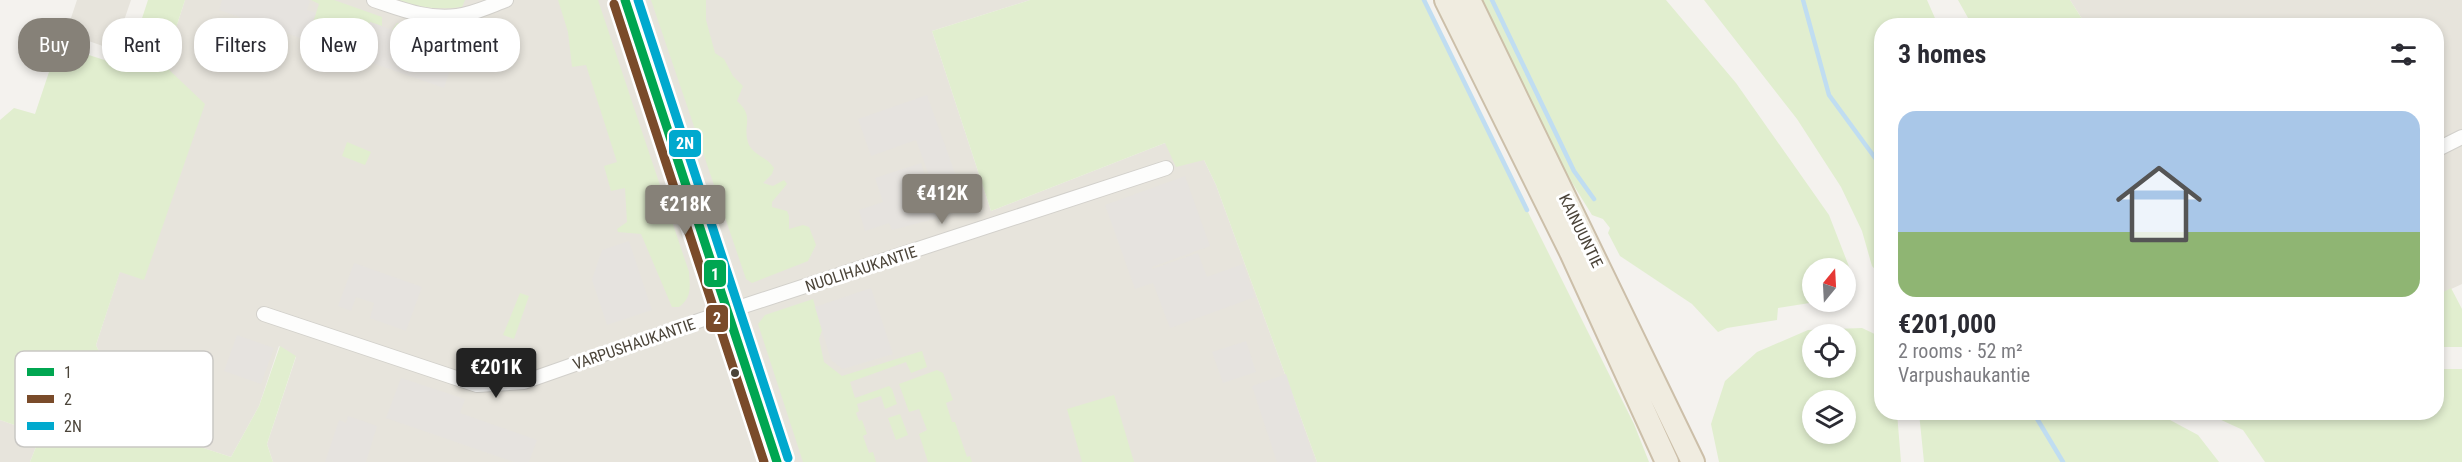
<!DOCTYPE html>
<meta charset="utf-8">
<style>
:root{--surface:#fff;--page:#f2f2f3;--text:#2b2b33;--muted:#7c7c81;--line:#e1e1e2;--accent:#868178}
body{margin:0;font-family:"Roboto Condensed",sans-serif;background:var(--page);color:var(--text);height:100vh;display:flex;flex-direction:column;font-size:22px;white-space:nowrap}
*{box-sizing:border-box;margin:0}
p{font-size:20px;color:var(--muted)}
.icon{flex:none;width:33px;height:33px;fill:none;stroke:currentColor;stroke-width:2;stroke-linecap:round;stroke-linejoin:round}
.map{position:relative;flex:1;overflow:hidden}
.side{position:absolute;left:1874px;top:18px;width:570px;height:402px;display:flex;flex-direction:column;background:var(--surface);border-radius:24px;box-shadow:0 3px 9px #0003}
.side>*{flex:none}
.banner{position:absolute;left:18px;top:18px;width:570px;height:54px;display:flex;gap:12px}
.needle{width:39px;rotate:18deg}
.fabs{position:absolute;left:1802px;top:258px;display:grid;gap:12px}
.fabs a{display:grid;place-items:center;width:54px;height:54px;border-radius:50%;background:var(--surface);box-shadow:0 3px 9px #0003;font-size:30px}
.price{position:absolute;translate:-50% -51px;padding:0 14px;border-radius:6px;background:var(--accent);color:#fff;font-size:20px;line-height:39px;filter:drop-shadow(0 2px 3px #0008)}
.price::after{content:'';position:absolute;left:50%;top:36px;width:18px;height:14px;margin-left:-9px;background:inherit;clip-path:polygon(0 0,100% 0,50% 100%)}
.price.current{background:#222;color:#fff}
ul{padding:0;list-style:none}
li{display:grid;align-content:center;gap:12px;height:318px;padding:0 24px}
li+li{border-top:2px solid var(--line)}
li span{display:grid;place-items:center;height:186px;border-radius:18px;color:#555}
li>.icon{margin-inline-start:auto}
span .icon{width:108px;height:108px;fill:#fffc;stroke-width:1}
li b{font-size:26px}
h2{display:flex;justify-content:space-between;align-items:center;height:72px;padding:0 24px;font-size:26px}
.chip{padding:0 21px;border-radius:24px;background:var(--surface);box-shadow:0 3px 9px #0003;font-size:21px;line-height:54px}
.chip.current{background:var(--accent);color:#fff}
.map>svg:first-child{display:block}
.residential{fill:#e7e4dc}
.green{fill:#e1eecf;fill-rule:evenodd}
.parking{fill:#e6e3df}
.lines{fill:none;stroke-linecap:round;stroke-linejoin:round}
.stream{stroke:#c0ddf1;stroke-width:4.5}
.minor-casing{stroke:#d2d0cb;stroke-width:16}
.tertiary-casing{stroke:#d2d0cb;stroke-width:20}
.trunk-casing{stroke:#ccbfa9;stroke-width:26}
.minor{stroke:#fdfdfc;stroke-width:14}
.tertiary{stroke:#fdfdfc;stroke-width:16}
.trunk{stroke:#f0ece0;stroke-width:22}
.bus-1-casing{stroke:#fff;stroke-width:14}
.bus-2-casing{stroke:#fff;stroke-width:14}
.bus-3-casing{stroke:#fff;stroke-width:14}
.bus-1{stroke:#00a651;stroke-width:9}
.bus-2{stroke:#7a4b2a;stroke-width:9}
.bus-3{stroke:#00a9ce;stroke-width:9}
.bus-dot{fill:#4b4439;stroke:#fff;stroke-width:2}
.labels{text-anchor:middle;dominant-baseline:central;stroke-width:6;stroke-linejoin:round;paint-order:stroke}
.street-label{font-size:16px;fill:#4b4439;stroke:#fff}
.key{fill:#fff;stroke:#c9c7c4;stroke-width:1.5}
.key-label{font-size:16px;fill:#4b4439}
.line-badge{stroke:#fff;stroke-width:2}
.badge-label{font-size:16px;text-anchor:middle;font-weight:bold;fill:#fff}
</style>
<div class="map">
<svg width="2462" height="462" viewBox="0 0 2462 462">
<rect width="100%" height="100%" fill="#f4f2ee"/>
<path class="residential" d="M77,0H131L114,50L66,33Z
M185,0H1030L932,31L991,211L1165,143L1204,160L1216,185L1317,462H273L267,444L296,357L279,346L259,406L231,457L133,425L96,345L120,271L144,279L164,65Z
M2070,0H2462V284L2436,296V26L2086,25Z
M0,420L41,434L30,462H0Z"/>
<path class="green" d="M148,0H185L164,65L205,104L144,280L120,272L96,345L133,425L231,457L259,406L280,346L296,356L267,444L273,462H30L41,434L0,420V120L14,108L35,114L58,45L126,67Z
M311,0H334L382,17V26L370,22L359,54L326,43L327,40L342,45L349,26L329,19L321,42L308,37L319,4Z
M398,0H465L462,7C438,10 420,8 398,0Z
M558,0H598L600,6L689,272C690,286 692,298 679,307H672L641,234L618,232L617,229L627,222L625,188L611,191L604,166L617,162L586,65L572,67L568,32Z
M651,0H706V20L715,53L724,59L733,76L743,86L737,101C756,118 741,125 749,145C754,155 768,158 774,168L772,174L763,183L773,186L784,180L787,184L772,202V207L787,211L789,216V229L803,225L809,227L816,245L808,261L752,283L746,279Z
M1030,0H1422L1634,424L1649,462H1317L1216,185L1204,160L1176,167L1165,143L991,211L932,31Z
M1479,0H1666L1736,83L1829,215L1855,282L1845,289V268H1812V302H1816L1778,308L1777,320L1727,328L1718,332L1692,304L1620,256L1608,233L1610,228L1603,219L1592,215L1558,160Z
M1704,0H1927L1938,25L1881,26V276L1872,266L1862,231L1841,187L1797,119Z
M1958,0H2070L2086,25H1972Z
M397,23L432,30L434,33L430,43L392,30Z
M347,142L371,152L365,165L342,156Z
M2451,288L2462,309V347H2436V296Z
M520,293L529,296L514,339L503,335Z
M813,299L822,330L819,339L824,362L842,376L922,351L927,367L911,373L906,362L850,382L855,398L889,386L892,389L897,404L885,409L881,396L857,404L859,411L856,413L859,421L862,420L867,434L863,436L869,453L873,452L876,462H803L758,324L765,315Z
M1862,328L1881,337V412L1897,413L1901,462H1719L1711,424L1725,381L1757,352L1808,330ZM1812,334H1845V368H1812ZM1812,400H1845V434H1812Z
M2436,369H2462V462H2265L2243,430L2206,413L2436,412Z
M937,370L943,373L953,400L946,403L952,422H955L967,457L970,456L972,462H928L919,434L927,430L919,409L909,412L899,384Z
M1114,395L1134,462H1082L1067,409Z
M1919,413H2157L2198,435L2219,462H1924Z
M900,414L908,435L896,440L888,418Z"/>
<path class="parking" d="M222,0H308L310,1L307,10L316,13L306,40L219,10Z
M370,22L456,52L444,88L358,58Z
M927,95L966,204L943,213L916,140L871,156L858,119Z
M921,163L938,218L892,230L889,223L865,231L859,210L883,202L875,178Z
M1185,176L1210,246L1152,267V269L1198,253L1207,277L1243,264L1255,297L1170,328L1153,283L1135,289L1105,205Z
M629,241L652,310L607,325L592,280L602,250Z
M354,263L422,287L406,331L370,318L374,303L356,297L351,311L338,306Z
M871,288L893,354L843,369L831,360L815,307Z
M237,335L274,348L261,384L224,371Z
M1246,341L1256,372L1223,383L1212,352Z
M1286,374L1315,462H1277L1252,386Z
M401,378L465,399L460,413L537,440L529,462H514L386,418Z
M348,416L377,426L366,462H325L339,420L346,423Z"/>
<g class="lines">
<path class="stream" d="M1424,0L1527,210
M1492,0L1574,171L1594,199
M1803,0L1829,95L1881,166
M2033,412L2063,462"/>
<defs>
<path id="minor" d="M374,0C401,9 428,20 457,16C473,14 490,6 506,0
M2436,150L2462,137
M264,314L477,385L524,382L701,320L1166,168"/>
<path id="tertiary" d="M625,0L777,462"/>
<path id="trunk" d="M1446,0L1571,252L1667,462
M1469,0L1693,462"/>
</defs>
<use href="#minor" class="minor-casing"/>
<use href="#tertiary" class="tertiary-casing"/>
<use href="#trunk" class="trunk-casing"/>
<use href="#minor" class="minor"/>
<use href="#tertiary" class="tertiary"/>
<use href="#trunk" class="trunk"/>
<defs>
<path id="bus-1" d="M625,0L777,462"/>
<path id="bus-2" d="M614,4L764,462"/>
<path id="bus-3" d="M638,0L788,458"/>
</defs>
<use href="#bus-1" class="bus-1-casing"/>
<use href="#bus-2" class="bus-2-casing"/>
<use href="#bus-3" class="bus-3-casing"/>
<use href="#bus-1" class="bus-1"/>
<use href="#bus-2" class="bus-2"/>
<use href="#bus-3" class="bus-3"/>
</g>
<circle class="bus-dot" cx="735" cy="373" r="5"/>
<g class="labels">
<g class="street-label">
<text transform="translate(1581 231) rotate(64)">KAINUUNTIE</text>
<text transform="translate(861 269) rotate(-18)">NUOLIHAUKANTIE</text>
<text transform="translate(634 344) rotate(-19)">VARPUSHAUKANTIE</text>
</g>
</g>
<rect x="15" y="351" width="198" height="96" rx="9" class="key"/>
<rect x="27" y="368" width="27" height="8" fill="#00a651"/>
<rect x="27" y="395" width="27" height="8" fill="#7a4b2a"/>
<rect x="27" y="422" width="27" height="8" fill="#00a9ce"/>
<g class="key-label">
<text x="64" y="378">1</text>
<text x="64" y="405">2</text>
<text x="64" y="432">2N</text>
</g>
<g class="line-badge">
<rect x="668" y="129" width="34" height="29" rx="6" fill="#00a9ce"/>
<rect x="703" y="259" width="24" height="29" rx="6" fill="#00a651"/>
<rect x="705" y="304" width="24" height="29" rx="6" fill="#7a4b2a"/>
</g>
<g class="badge-label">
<text x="685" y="149">2N</text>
<text x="715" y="280">1</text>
<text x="717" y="324">2</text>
</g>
</svg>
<div class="fabs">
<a><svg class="needle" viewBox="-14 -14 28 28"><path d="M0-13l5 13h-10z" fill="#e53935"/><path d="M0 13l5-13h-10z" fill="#7c7c81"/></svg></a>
<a><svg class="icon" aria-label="locate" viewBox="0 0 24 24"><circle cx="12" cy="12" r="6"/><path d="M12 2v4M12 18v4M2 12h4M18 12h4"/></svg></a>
<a><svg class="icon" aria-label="layers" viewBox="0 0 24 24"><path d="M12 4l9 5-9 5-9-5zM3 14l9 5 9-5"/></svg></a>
</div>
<b class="price" style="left:942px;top:225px">€412K</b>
<b class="price" style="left:685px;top:236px">€218K</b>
<b class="price current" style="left:496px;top:399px">€201K</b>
<div class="banner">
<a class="chip current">Buy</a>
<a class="chip">Rent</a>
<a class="chip">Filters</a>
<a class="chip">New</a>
<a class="chip">Apartment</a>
</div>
<section class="side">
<h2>3 homes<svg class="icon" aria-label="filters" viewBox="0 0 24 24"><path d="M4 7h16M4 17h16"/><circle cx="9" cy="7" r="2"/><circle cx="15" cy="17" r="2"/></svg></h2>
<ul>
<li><span style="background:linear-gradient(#a9c7e8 65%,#8fb573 0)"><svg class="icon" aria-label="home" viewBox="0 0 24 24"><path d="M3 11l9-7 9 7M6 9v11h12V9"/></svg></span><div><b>€201,000</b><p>2 rooms · 52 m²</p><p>Varpushaukantie</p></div></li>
</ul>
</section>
</div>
